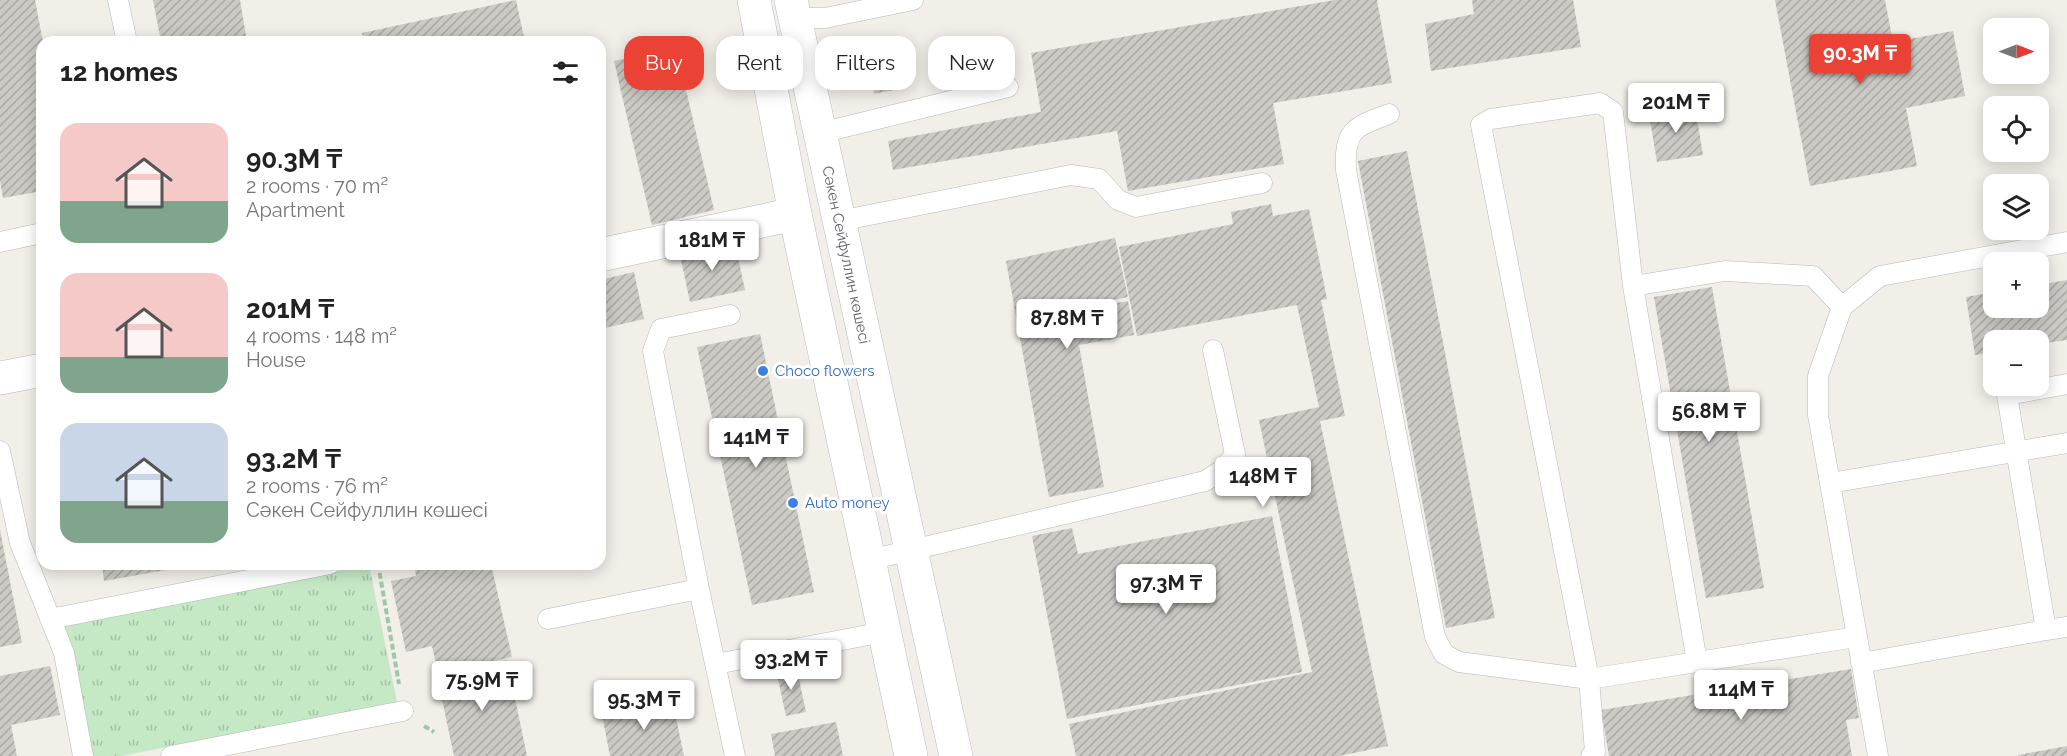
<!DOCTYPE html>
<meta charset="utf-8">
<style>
:root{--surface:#fff;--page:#f6f6f6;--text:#222;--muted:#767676;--accent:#ea4335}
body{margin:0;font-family:Raleway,sans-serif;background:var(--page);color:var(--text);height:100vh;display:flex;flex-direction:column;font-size:22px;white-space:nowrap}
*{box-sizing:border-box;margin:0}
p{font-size:20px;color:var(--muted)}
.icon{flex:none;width:33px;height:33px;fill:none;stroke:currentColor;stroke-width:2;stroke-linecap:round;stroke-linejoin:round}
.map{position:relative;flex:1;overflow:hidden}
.side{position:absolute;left:36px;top:36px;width:570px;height:534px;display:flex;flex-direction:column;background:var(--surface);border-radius:18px;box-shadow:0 3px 15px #0003}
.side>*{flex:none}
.guide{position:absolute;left:624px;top:36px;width:570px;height:54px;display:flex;gap:12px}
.needle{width:39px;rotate:90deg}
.tools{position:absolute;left:1983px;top:18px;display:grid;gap:12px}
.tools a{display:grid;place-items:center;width:66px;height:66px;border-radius:12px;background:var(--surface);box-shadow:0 3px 15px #0003;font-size:30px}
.price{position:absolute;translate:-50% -51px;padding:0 14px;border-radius:6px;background:#fff;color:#222;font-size:20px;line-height:39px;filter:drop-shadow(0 2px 3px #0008)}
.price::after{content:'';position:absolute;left:50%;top:36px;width:18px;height:14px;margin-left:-9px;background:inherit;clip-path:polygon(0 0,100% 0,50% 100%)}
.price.selected{background:var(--accent);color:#fff}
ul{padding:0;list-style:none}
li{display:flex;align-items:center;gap:18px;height:150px;padding:0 24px}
li span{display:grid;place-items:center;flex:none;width:168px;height:120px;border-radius:18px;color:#555}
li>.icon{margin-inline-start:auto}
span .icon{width:72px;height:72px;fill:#fffc;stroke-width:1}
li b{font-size:26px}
h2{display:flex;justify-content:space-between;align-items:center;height:72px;padding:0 24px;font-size:26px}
.tag{padding:0 21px;border-radius:18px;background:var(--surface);box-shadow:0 3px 15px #0003;font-size:21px;line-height:54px}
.tag.selected{background:var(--accent);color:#fff}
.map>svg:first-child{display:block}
.park{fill:url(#park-tufts)}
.building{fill:url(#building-hatch)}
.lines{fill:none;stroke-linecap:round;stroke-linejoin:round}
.service-casing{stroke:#b5b8bc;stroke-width:21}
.minor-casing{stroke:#b5b8bc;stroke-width:34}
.secondary-casing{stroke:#b6babf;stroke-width:34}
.path{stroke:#9cc7a9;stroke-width:4;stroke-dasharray:6 3;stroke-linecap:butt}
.service{stroke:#fff;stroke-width:20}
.minor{stroke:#fff;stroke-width:33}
.secondary{stroke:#fff;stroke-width:33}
.shop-dot{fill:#3f7fe0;stroke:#fff;stroke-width:2}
.labels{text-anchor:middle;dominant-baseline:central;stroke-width:6;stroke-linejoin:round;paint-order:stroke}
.street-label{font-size:15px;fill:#5f6368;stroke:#fff}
.shop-label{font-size:15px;fill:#366cbe;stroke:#fff;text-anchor:start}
</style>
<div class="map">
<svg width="2067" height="756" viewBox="0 0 2067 756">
<defs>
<pattern id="park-tufts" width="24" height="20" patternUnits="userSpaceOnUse" patternTransform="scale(1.5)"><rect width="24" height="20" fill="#c5e8c5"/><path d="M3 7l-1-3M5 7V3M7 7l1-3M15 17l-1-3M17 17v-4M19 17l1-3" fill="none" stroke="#a3c0a4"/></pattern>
<pattern id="building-hatch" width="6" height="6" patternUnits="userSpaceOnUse" patternTransform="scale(1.5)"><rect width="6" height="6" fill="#cccac5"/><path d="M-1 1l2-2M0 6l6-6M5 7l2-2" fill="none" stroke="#a9a8a4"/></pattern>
</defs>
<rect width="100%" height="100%" fill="#f1efe8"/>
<path class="park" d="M369,565L397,702L121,756H90L60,624Z"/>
<path class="building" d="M0,0H35L43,42L42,191L3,198L0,181Z
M153,0H240L247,42H161Z
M516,0L525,42H364L362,33Z
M1335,0H1377L1392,83L1273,103L1284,164L1128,191L1117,131L893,170L888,141L1041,112L1031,53Z
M1472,0H1573L1581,47L1431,71L1425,24L1474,14Z
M1775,0H1885L1893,42L1953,31L1965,96L1906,108L1917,166L1810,186Z
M676,47L714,210L652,225L614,61Z
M888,58L894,90L874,94L869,61Z
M1695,107L1703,155L1657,162L1649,114Z
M1407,151L1495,618L1446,628L1358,161Z
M1271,204L1273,216L1309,209L1327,299L1321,300L1345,416L1320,421L1388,746L1339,756H1076L1069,724L1312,672L1259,420L1319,407L1297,305L1137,336L1119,247L1233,224L1231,212Z
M1115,238L1128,297L1040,316L1128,301L1134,335L1079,345L1104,487L1049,497L1006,261Z
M735,243L745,290L690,302L680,255Z
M634,272L644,319L600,329V280Z
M2067,280V340L2038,344V340H1994V352L1975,355L1966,297L1994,292V308H2038V285Z
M1712,287L1764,588L1706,598L1654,297Z
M760,334L814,592L752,605L697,347Z
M1272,516L1302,672L1067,719L1032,536L1072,528L1078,554Z
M0,530L22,643L0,647Z
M102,564H193L194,565L104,581Z
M414,564H491L512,657L438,673L432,646L406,652L391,581L416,576Z
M507,660L527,756H454L437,676Z
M796,665L806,712L786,716L776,670Z
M50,666L60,715L11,725L17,756H0V676Z
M1851,669L1859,718L1846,720L1852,756H1609L1601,710Z
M672,699L684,756H610L602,715Z
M836,722L843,756H775L771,734Z
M2067,746V756H2018V755Z"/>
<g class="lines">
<defs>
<path id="service" d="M118,0L127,42
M795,18H825L913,0
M1389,114C1354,127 1344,130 1346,170L1435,637L1444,654L1459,662L1589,679L1481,125L1491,119L1600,103L1613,112L1633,286L1697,662
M820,133L1008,87
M839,221L1071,175L1099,179L1118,200L1136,207L1262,183
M0,242L42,233
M1633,286L1725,271L1813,276L1842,307
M730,315L661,329L653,351L699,589L735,756
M2067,384L2007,395L2046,630L2067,627
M0,451L20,543L64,653L83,756
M1830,483L2067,443
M869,560L1205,481L1224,469L1235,454L1213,350
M50,619L330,564
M548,619L699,589
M1861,663L2046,630
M716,664L884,632
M171,756L403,711
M1591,756L1595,752L1589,679L1856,637
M1878,756L1818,415V376L1842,307L1880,276L2067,242"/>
<path id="minor" d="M600,255L795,214
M0,378L42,370"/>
<path id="secondary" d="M754,0L795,214L911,756
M791,0L956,756"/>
</defs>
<use href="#service" class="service-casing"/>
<use href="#minor" class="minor-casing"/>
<use href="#secondary" class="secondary-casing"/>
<path class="path" d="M378,564L399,684
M424,726L434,732"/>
<use href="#service" class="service"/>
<use href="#minor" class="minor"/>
<use href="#secondary" class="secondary"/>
</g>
<g class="shop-dot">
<circle cx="763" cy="371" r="6"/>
<circle cx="793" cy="503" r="6"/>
</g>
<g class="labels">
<g class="street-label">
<text transform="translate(846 255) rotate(78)">Сәкен Сейфуллин көшесі</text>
</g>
<g class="shop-label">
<text x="775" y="371">Choco flowers</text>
<text x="805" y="503">Auto money</text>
</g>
</g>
</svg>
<div class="tools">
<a><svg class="needle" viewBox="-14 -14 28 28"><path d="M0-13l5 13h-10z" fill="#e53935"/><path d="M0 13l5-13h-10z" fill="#767676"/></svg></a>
<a><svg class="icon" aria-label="locate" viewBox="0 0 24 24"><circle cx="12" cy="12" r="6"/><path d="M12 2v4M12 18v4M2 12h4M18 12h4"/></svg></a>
<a><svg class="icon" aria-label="layers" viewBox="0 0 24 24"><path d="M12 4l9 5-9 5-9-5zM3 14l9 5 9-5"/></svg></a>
<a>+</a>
<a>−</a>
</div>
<b class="price selected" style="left:1860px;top:85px">90.3M ₸</b>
<b class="price" style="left:1676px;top:134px">201M ₸</b>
<b class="price" style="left:712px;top:272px">181M ₸</b>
<b class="price" style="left:1067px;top:350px">87.8M ₸</b>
<b class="price" style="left:1709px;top:443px">56.8M ₸</b>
<b class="price" style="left:756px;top:469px">141M ₸</b>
<b class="price" style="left:1263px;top:508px">148M ₸</b>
<b class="price" style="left:1166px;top:615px">97.3M ₸</b>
<b class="price" style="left:791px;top:691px">93.2M ₸</b>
<b class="price" style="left:482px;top:712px">75.9M ₸</b>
<b class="price" style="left:1741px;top:721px">114M ₸</b>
<b class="price" style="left:644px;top:731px">95.3M ₸</b>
<div class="guide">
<a class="tag selected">Buy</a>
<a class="tag">Rent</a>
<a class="tag">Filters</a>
<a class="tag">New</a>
</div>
<section class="side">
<h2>12 homes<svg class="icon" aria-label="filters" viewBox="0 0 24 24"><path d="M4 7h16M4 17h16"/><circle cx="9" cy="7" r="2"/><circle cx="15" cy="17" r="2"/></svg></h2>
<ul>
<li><span style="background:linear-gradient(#f6c9c9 65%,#7fa58c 0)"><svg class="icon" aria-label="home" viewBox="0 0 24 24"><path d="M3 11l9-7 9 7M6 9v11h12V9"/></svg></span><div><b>90.3M ₸</b><p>2 rooms · 70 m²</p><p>Apartment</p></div></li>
<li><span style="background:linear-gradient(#f6c9c9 70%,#7fa58c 0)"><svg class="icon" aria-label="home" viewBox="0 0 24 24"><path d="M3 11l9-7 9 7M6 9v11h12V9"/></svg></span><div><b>201M ₸</b><p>4 rooms · 148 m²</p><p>House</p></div></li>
<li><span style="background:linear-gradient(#c9d6e8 65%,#7fa58c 0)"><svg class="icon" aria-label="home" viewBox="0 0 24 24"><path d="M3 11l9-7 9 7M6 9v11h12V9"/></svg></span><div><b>93.2M ₸</b><p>2 rooms · 76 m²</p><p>Сәкен Сейфуллин көшесі</p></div></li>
</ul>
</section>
</div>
